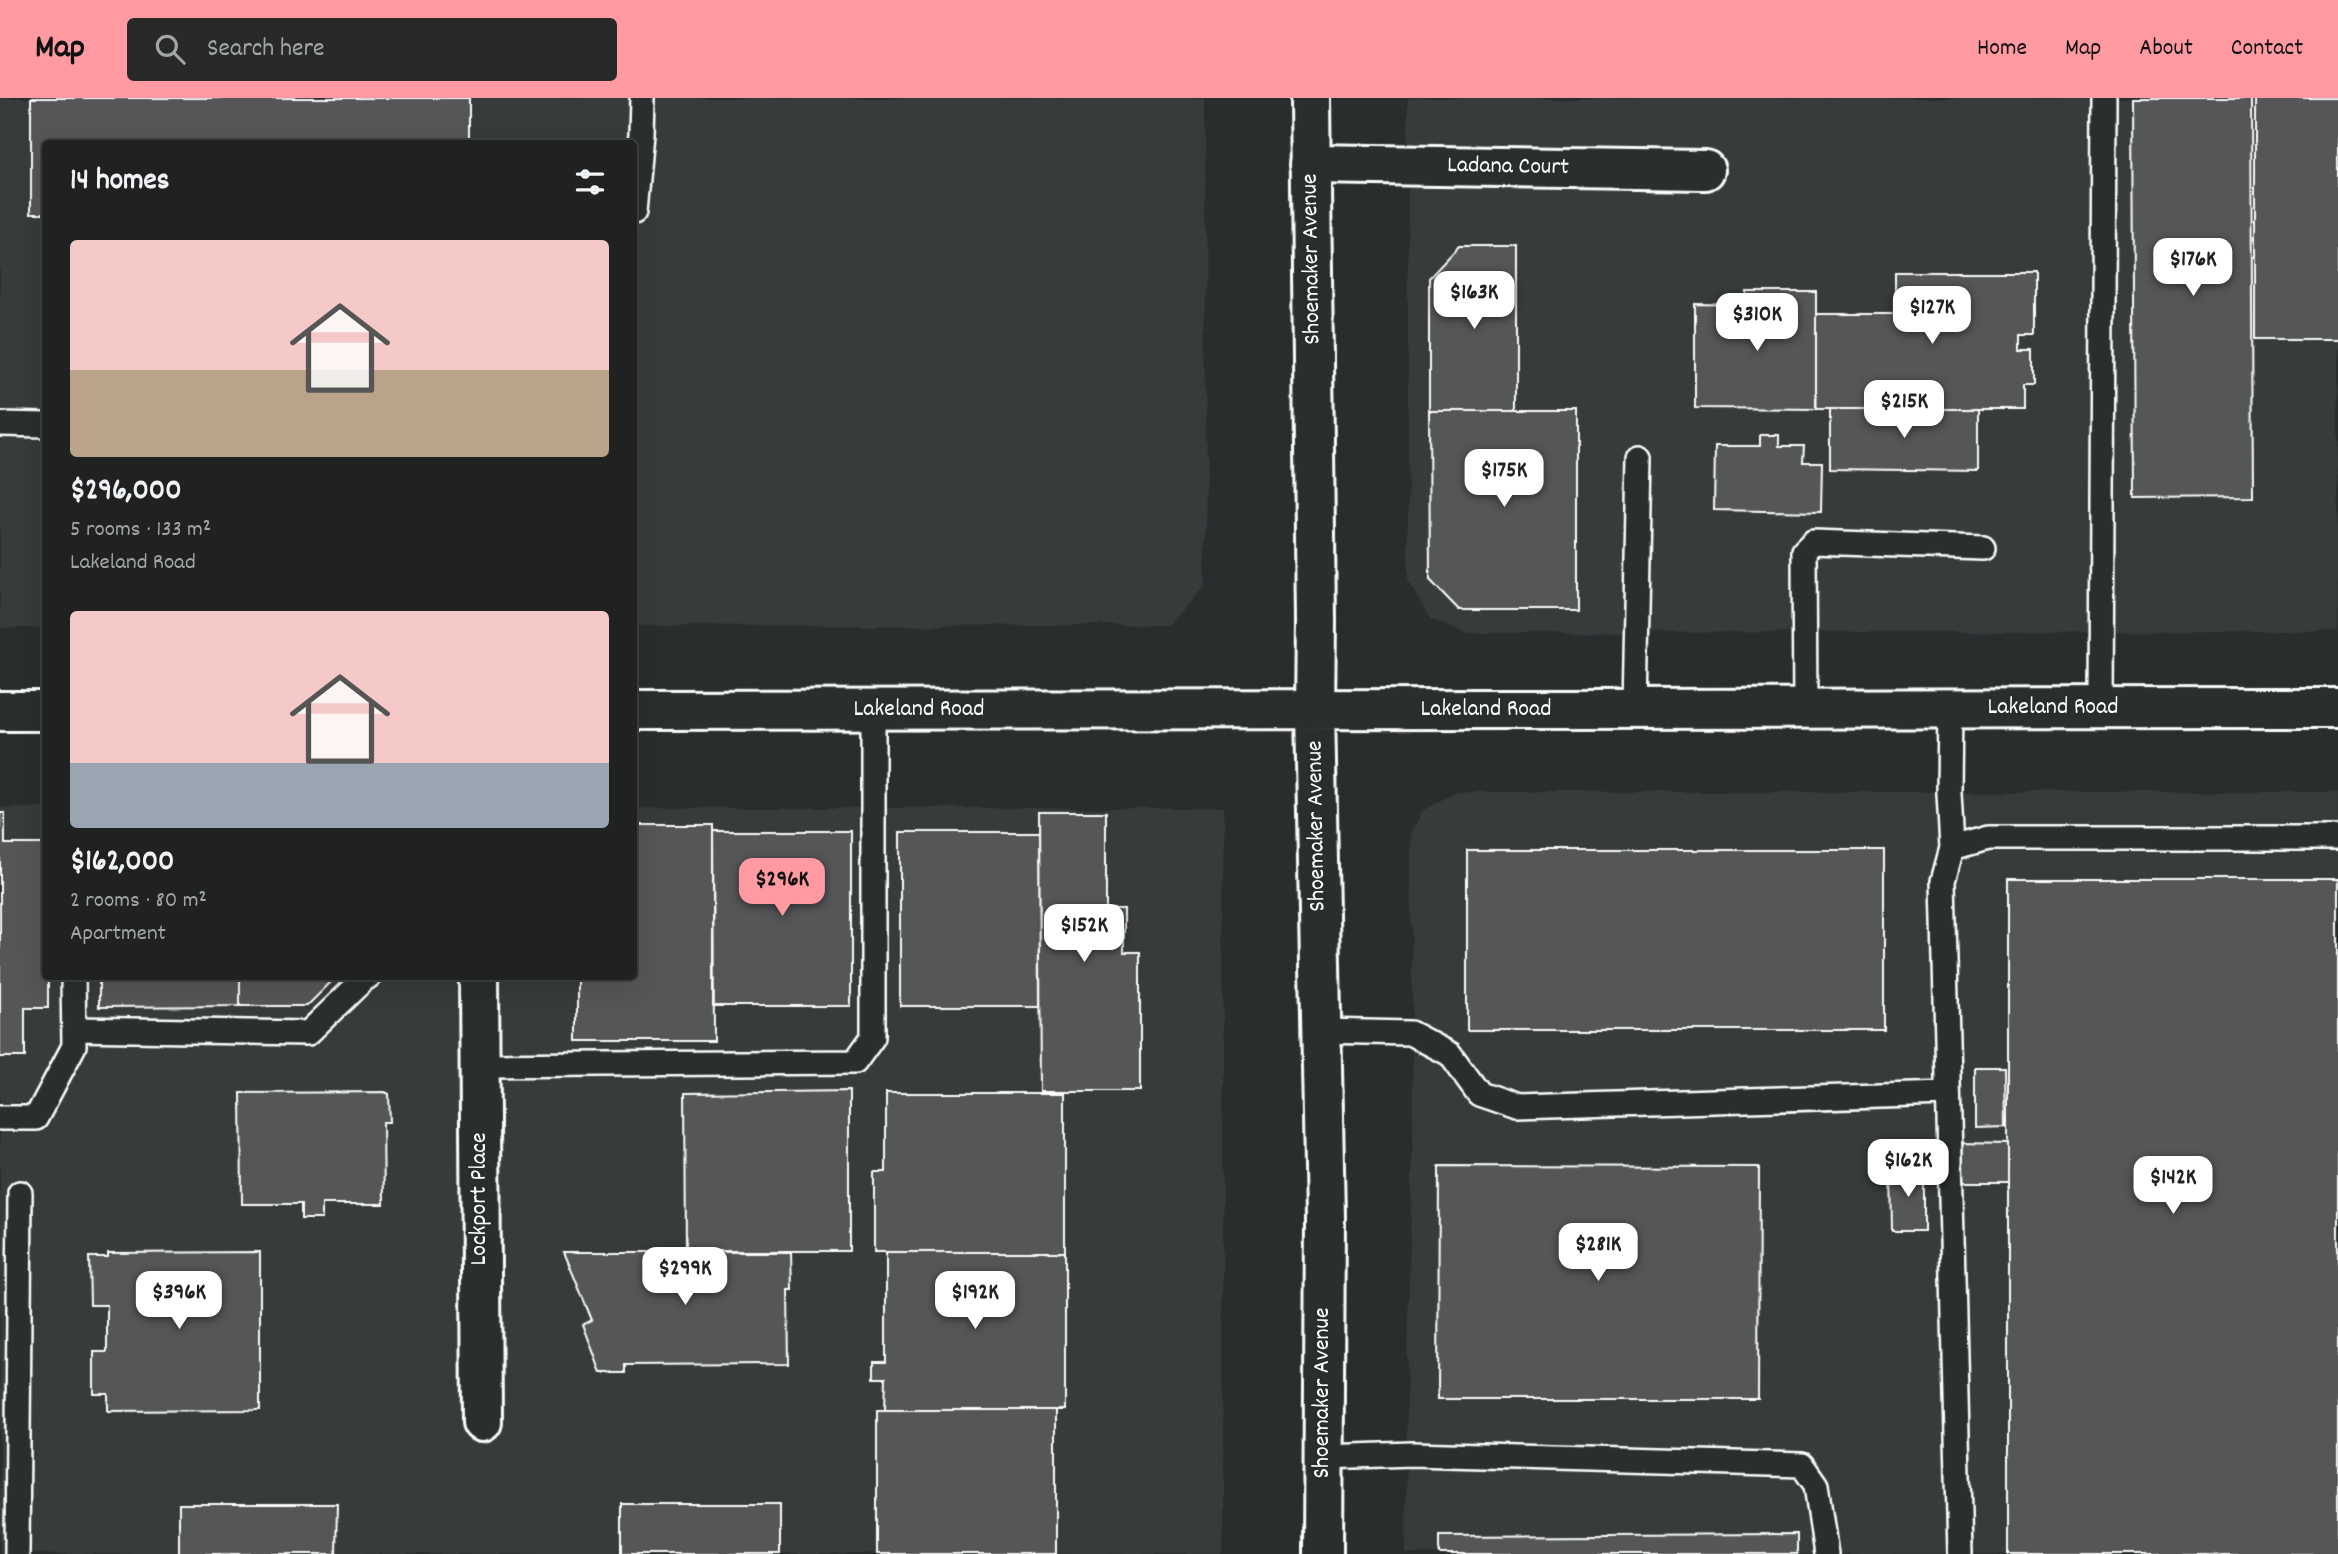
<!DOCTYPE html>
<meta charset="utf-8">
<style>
:root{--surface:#202222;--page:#282a2a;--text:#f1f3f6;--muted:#a2a4a5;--line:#3d3f40;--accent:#ff9aa2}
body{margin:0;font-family:Dekko,sans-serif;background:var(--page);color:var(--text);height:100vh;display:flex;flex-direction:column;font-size:26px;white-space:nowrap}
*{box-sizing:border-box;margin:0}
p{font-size:23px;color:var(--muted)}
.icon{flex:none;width:38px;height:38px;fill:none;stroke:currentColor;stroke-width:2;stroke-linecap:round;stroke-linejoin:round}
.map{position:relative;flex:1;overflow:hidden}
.side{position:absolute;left:42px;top:42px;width:595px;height:840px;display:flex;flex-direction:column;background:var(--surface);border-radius:7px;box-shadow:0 7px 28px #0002,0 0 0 2px var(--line)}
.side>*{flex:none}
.price{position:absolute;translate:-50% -60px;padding:0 16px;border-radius:14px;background:#fff;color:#222;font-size:23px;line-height:46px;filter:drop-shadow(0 2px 4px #0008)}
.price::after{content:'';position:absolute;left:50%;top:42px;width:21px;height:16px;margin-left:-10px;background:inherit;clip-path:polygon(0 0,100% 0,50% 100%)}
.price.current{background:var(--accent);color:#111}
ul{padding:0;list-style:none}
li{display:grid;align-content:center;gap:14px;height:371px;padding:0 28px}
li span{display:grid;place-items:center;height:217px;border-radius:7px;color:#555}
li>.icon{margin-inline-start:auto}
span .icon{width:126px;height:126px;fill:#fffc;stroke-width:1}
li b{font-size:30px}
h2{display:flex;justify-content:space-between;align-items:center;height:84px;padding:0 28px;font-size:30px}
header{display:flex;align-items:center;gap:42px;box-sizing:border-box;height:98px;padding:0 35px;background:var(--accent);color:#111}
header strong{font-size:33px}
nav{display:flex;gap:38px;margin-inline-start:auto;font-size:24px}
.search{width:490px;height:63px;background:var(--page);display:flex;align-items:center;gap:18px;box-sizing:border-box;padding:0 24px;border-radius:7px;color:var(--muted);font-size:26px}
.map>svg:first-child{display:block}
.built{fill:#373a3b}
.building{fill:#555758;stroke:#fff;stroke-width:2}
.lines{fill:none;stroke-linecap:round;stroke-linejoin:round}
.lane-casing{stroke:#fff;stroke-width:28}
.street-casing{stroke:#fff;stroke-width:44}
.secondary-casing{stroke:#fff;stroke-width:44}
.lane{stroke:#2a2d2e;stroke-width:23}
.street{stroke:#2a2d2e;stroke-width:38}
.secondary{stroke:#2a2d2e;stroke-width:38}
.labels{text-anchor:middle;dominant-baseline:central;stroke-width:5;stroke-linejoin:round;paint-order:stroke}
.street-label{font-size:24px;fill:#fff;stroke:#2a2d2e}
</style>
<header>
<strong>Map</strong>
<div class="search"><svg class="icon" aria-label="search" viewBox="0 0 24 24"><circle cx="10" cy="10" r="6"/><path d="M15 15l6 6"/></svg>Search here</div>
<nav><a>Home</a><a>Map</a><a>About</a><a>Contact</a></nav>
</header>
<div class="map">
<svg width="2338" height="1456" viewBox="0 0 2338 1456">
<rect width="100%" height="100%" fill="#2a2d2e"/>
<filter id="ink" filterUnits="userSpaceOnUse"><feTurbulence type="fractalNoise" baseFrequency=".0143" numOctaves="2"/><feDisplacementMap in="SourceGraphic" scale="14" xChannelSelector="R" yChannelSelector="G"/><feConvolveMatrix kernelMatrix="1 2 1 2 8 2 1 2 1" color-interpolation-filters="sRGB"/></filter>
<g filter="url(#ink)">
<path class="built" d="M0,0H1205L1206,487L1166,527L634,528V46H46L45,530H0Z
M1408,0H2338V533L1466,535L1430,521L1408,484Z
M1455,694H2338V1456H1406L1407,1256L1413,1040L1411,736L1422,713Z
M0,710H45L46,878H634V710H1223V1456H0Z"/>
<path class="building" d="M31,0H469V46H46V115H31Z
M2133,0H2251L2253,399L2135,400Z
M2255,0H2338V241H2255Z
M1459,148H1516V313H1429V180Z
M1895,174H2034V237H2021V251H2034V287H2023V311H1816V216H1895Z
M1747,194H1816V311L1695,310V206L1747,207Z
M1830,311H1978V373L1830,371Z
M1429,313H1576V512H1459L1430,482Z
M1760,337H1779V348H1804L1803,364H1822L1821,414L1714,412L1715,348H1760Z
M1039,714H1106V811H1124V854H1140V993H1041Z
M0,715H5V746H46V878H48V910H25V959H0Z
M634,727H713L714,943H577V878H634Z
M713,733H851V908H713Z
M900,734H1039L1040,908H900Z
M1467,752H1884V932H1467Z
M2008,781H2338V1456H2008Z
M99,878H240V908L99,909Z
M240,878H337L307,908H240Z
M1975,969H2005L2006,1029L1975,1030Z
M849,993V1153H686L685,995Z
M385,994L389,996L390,1024H383L384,1106H322V1121H301V1106H242L241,995Z
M886,995H1065V1154H874V1074H886Z
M1961,1045L2008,1046V1084H1961Z
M1439,1068L1759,1069L1758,1301H1438Z
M1891,1069H1924V1133H1892Z
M260,1154V1312L108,1313V1296H94V1254H107V1207H90L89,1159H108V1155Z
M564,1154H791L792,1192H788L789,1266L626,1267V1275H601L583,1226L592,1222Z
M886,1154H1065V1312H885L886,1280H874V1264H886Z
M877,1312H1056V1456H877Z
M179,1406H337L336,1456H179Z
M622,1406H780V1456H622Z
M1797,1436V1456H1439V1438Z"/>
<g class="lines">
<defs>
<path id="lane" d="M634,114L641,36L642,0
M0,326L46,327
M1950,610L1949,695L1952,750
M2101,610L2104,0
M1635,611L1640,359
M1805,611L1804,453L1813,444L1983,450
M74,931L308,935L363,882L369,878
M1321,933L1410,935L1450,956L1479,996L1517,1009L1948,996
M479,967L855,964L873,939V612
M0,1020H36L74,948L73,878
M1324,1359L1412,1356L1802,1367L1816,1387L1826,1456
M17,1456L20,1095
M1960,1456L1943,783L1952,750L1988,740H2338"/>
<path id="street" d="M1310,66L1705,72
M479,878L482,1324"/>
<path id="secondary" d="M1310,0L1316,523L1315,612L1325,1120L1323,1456
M634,612L2338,610
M0,613H46"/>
</defs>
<use href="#lane" class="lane-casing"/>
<use href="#street" class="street-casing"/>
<use href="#secondary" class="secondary-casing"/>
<use href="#lane" class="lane"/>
<use href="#street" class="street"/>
<use href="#secondary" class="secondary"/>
</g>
</g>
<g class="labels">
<g class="street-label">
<text transform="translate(1508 69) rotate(1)">Ladana Court</text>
<text transform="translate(1312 161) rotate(-91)">Shoemaker Avenue</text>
<text x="2053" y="610">Lakeland Road</text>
<text x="919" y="612">Lakeland Road</text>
<text x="1486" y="612">Lakeland Road</text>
<text transform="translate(1317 728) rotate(-91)">Shoemaker Avenue</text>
<text transform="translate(480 1101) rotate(-90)">Lockport Place</text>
<text transform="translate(1323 1295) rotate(-90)">Shoemaker Avenue</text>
</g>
</g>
</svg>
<b class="price" style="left:2193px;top:200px">$176K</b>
<b class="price" style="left:1474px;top:233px">$163K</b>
<b class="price" style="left:1932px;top:248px">$127K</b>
<b class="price" style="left:1757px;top:255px">$310K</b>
<b class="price" style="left:1904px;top:342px">$215K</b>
<b class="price" style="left:1504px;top:411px">$175K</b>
<b class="price current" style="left:782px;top:820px">$296K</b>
<b class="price" style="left:1084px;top:866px">$152K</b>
<b class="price" style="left:1908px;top:1101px">$162K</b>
<b class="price" style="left:2173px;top:1118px">$142K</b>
<b class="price" style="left:1598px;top:1185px">$281K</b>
<b class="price" style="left:685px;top:1209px">$299K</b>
<b class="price" style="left:179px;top:1233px">$396K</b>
<b class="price" style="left:975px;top:1233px">$192K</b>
<section class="side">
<h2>14 homes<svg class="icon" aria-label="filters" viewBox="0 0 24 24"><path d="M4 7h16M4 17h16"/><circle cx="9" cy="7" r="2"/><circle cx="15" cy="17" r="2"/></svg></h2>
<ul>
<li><span style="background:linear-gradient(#f6c9c9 60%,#b9a48a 0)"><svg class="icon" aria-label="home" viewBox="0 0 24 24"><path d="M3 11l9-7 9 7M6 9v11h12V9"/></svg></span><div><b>$296,000</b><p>5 rooms · 133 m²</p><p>Lakeland Road</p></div></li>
<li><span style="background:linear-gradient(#f6c9c9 70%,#9aa5b1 0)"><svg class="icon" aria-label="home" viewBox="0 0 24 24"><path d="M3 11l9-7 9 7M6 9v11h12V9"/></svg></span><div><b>$162,000</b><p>2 rooms · 80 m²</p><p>Apartment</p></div></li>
</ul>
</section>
</div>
